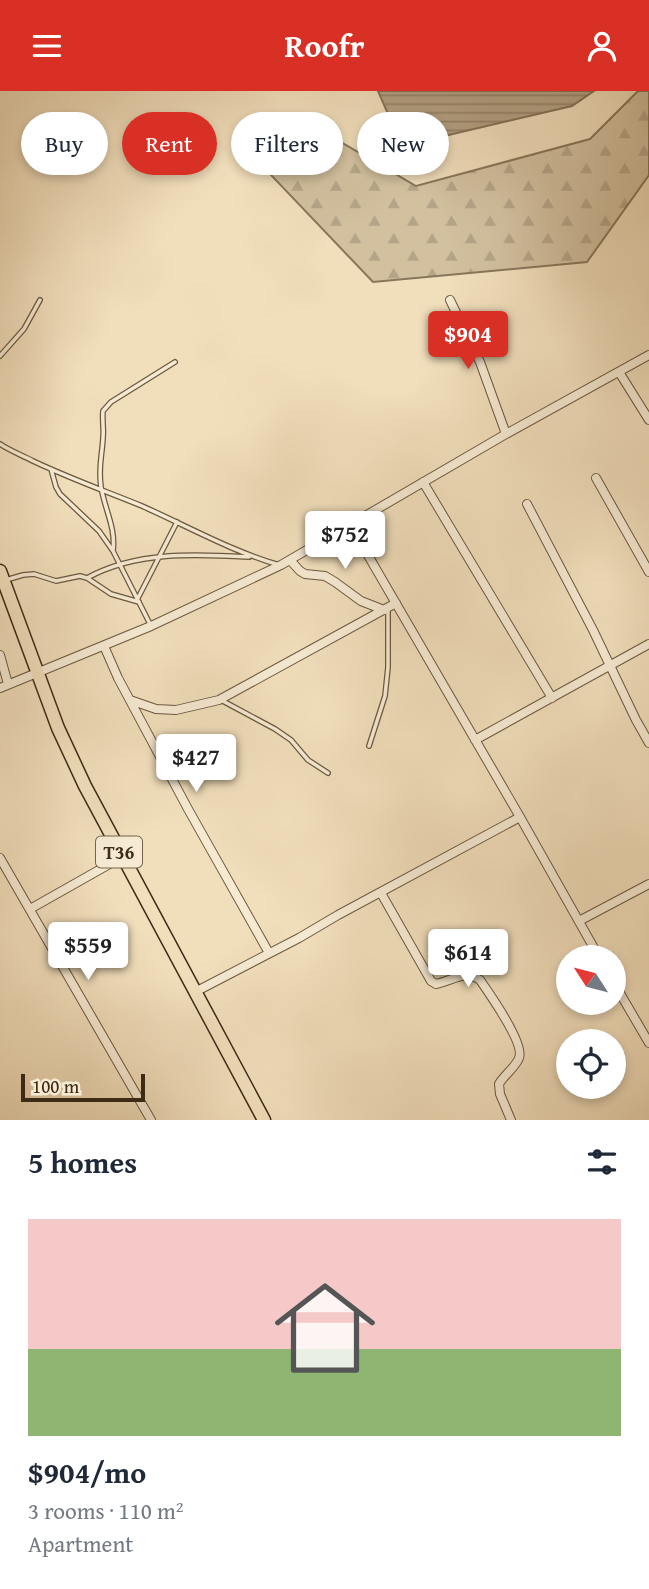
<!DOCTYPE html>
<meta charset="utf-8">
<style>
:root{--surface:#fff;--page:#f2f2f3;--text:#1f2937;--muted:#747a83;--accent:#d93025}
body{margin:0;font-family:"Gentium Book Plus",serif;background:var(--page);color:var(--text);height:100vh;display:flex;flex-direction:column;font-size:26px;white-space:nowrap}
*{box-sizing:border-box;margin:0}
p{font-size:23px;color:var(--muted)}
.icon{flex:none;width:38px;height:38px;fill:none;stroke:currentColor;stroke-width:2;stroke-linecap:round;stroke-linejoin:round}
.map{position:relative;height:1029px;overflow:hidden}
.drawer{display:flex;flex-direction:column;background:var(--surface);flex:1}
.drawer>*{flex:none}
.top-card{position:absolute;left:21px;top:21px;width:607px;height:63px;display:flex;gap:14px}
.needle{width:46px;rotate:306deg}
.tools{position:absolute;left:556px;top:854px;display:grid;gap:14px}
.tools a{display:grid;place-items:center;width:70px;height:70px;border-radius:50%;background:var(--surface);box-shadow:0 4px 10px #0003;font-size:35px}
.scale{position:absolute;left:21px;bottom:18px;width:124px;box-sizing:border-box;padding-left:7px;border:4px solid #3d2b16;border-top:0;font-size:19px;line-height:24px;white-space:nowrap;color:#3d2b16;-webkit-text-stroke:5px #f6ead3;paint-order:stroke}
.price{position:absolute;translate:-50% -60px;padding:0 16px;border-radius:7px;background:#fff;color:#222;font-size:23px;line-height:46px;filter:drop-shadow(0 2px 4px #0008)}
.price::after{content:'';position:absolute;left:50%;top:42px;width:21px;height:16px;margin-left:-10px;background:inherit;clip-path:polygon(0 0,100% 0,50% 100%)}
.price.on{background:var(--accent);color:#fff}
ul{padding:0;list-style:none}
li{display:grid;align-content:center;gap:14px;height:371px;padding:0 28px}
li span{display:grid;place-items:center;height:217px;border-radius:0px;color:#555}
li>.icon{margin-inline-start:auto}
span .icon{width:126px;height:126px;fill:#fffc;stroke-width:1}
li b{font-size:30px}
h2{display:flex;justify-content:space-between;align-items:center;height:84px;padding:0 28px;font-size:30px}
.chip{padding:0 24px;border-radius:32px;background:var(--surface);box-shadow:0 4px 10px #0003;font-size:24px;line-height:63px}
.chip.on{background:var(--accent);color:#fff}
header{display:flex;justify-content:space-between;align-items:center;height:91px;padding:0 28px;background:var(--accent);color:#fff;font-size:32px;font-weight:800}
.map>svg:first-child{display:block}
.forest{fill:url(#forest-firs);stroke:#88765a;stroke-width:2}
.water{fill:url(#water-rules);stroke:#847257;stroke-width:2}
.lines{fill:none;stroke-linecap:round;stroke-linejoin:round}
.service-casing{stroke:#6a583f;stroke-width:6}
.minor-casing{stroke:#6a583f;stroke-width:10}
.trunk-casing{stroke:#3d2b16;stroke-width:15}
.service{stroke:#f6ead3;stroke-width:3.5}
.minor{stroke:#f6ead3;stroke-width:8}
.trunk{stroke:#f1debb;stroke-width:12}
.labels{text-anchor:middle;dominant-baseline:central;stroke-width:6;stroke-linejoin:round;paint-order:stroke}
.shield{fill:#f6ead3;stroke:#74644f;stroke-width:2}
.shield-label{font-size:19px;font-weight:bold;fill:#3d2b16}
</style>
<header><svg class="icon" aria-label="menu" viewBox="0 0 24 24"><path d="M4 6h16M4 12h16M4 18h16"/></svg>Roofr<svg class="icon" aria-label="person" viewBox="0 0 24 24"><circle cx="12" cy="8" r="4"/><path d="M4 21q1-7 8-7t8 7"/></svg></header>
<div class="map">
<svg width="649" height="1029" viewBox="0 0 649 1029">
<defs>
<pattern id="forest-firs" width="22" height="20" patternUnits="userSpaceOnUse" patternTransform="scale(1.75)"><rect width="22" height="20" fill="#d2c09f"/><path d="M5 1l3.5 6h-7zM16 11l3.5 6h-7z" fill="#b5a588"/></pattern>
<pattern id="water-rules" width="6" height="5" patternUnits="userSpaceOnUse" patternTransform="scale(1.75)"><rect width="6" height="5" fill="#b4a183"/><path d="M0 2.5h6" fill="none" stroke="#94836a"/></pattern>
</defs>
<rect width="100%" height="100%" fill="#f1debb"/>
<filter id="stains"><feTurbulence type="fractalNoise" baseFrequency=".00286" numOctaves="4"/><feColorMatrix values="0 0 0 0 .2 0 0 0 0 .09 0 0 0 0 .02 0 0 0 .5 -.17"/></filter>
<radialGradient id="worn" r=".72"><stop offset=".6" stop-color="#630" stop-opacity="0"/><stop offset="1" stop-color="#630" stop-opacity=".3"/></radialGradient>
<path class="forest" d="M638,0H649V84L587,171L373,191L251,63L303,29L416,95L590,48Z"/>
<path class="water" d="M378,0H594L572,15L402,55Z"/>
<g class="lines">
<defs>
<path id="service" d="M0,265L24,238L40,209
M0,353C10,360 22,364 33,370C69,387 105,400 142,415C187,435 231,460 279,474
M51,378L56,396L60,403L99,440L113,460L150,533
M113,460C116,437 105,419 101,396C98,376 102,366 103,347C104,338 102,329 103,320L111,311L175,271
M87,487C136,460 195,463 249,466
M6,489L23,484L34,483L56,490L80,485L87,487L111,503L139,511
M138,507L177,431
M221,609L275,638L291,649L308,669L328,682
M369,655L385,605L388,576V517"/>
<path id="minor" d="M450,209L480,271L506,343
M619,281L649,329
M596,387L649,481
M423,391L552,607
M527,413L593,539L636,629L649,652
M351,435L520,726L599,866
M290,469L300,480L305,483L325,485L335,491L361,510L384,519
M104,555L118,587L188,718L269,862
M0,564L8,593
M0,597L151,535L281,474L506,343L649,264
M130,609L156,618L176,619L219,609L396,512
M475,649L649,553
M0,767L151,1029
M381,802L431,890L436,893C452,890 465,878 480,889C489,902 525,953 519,967C515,977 504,984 499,993L500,1003L511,1029
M30,818L122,766
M579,830L649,793
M614,892L649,952
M195,901L299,847L338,824L520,726"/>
<path id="trunk" d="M0,480L58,637L85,695L264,1029"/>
</defs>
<use href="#service" class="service-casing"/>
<use href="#minor" class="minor-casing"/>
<use href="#trunk" class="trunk-casing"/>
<use href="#service" class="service"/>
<use href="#minor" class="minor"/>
<use href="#trunk" class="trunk"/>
</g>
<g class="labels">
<rect class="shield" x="96" y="745.5" width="46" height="31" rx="5"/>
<g class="shield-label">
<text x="119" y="761">T36</text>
</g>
</g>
<rect width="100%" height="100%" filter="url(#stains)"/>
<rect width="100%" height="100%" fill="url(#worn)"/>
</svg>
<div class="tools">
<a><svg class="needle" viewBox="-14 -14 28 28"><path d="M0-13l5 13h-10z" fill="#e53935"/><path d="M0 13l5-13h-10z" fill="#747a83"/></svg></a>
<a><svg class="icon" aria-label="locate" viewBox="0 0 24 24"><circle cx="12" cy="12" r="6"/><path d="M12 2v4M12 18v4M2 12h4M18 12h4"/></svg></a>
</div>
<div class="scale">100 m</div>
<b class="price on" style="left:468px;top:280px">$904</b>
<b class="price" style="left:345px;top:480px">$752</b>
<b class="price" style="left:196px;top:703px">$427</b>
<b class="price" style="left:88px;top:891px">$559</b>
<b class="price" style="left:468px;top:898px">$614</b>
<div class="top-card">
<a class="chip">Buy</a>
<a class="chip on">Rent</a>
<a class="chip">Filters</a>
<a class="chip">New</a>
</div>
</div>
<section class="drawer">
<h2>5 homes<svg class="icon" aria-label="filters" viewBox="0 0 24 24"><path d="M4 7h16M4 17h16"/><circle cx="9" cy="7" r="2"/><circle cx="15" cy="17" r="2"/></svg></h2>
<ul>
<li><span style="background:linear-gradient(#f6c9c9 60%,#8fb573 0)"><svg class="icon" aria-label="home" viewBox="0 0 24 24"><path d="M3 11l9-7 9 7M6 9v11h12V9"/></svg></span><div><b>$904/mo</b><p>3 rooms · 110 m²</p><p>Apartment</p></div></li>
</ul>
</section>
